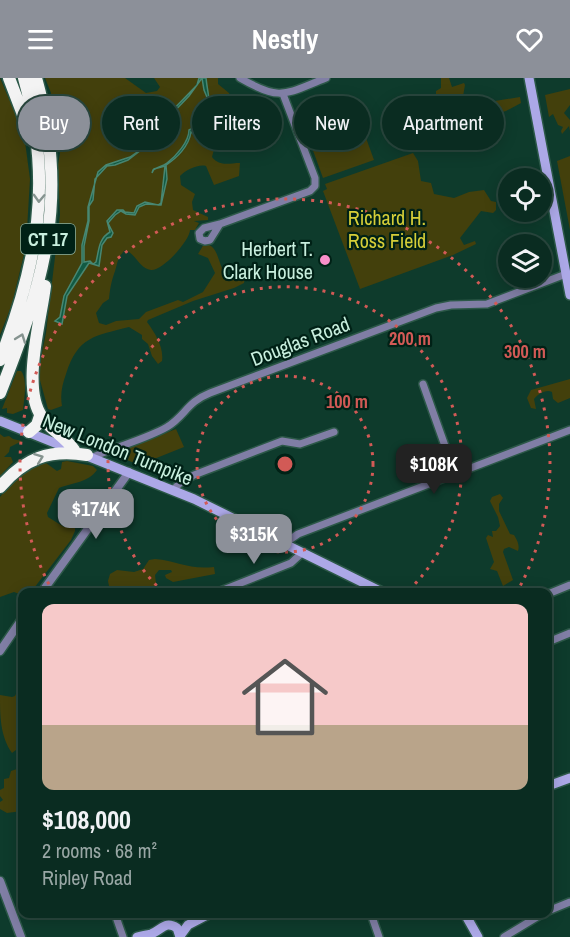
<!DOCTYPE html>
<meta charset="utf-8">
<style>
:root{--surface:#0a2c21;--page:#13342a;--text:#f1f3f6;--muted:#99a7a5;--line:#2a483f;--accent:#8c9099}
body{margin:0;font-family:"Archivo Narrow",sans-serif;background:var(--page);color:var(--text);height:100vh;display:flex;flex-direction:column;font-size:22px;white-space:nowrap}
*{box-sizing:border-box;margin:0}
p{font-size:20px;color:var(--muted)}
.icon{flex:none;width:33px;height:33px;fill:none;stroke:currentColor;stroke-width:2;stroke-linecap:round;stroke-linejoin:round}
.map{position:relative;flex:1;overflow:hidden}
.panel{position:absolute;left:18px;top:510px;width:534px;height:330px;display:flex;flex-direction:column;background:var(--surface);border-radius:12px;box-shadow:0 3px 15px #0003,0 0 0 2px var(--line)}
.panel>*{flex:none}
.top-card{position:absolute;left:18px;top:18px;width:534px;height:54px;display:flex;gap:12px}
.tools{position:absolute;left:498px;top:90px;display:grid;gap:12px}
.tools a{display:grid;place-items:center;width:54px;height:54px;border-radius:50%;background:var(--surface);box-shadow:0 3px 15px #0003,0 0 0 2px var(--line);font-size:30px}
.price{position:absolute;translate:-50% -51px;padding:0 14px;border-radius:12px;background:var(--accent);color:#fff;font-size:20px;line-height:39px;filter:drop-shadow(0 2px 3px #0008)}
.price::after{content:'';position:absolute;left:50%;top:36px;width:18px;height:14px;margin-left:-9px;background:inherit;clip-path:polygon(0 0,100% 0,50% 100%)}
.price.current{background:#222;color:#fff}
ul{padding:0;list-style:none}
li{display:grid;align-content:center;gap:12px;height:318px;padding:0 24px}
li span{display:grid;place-items:center;height:186px;border-radius:12px;color:#555}
li>.icon{margin-inline-start:auto}
span .icon{width:108px;height:108px;fill:#fffc;stroke-width:1}
li b{font-size:26px}
.tag{padding:0 21px;border-radius:27px;background:var(--surface);box-shadow:0 3px 15px #0003,0 0 0 2px var(--line);font-size:21px;line-height:54px}
.tag.current{background:var(--accent);color:#fff}
header{display:flex;justify-content:space-between;align-items:center;height:78px;padding:0 24px;background:var(--accent);color:#fff;font-size:27px;font-weight:800}
.map>svg:first-child{display:block}
.green{fill:#43400c}
.water{fill:#115a43;stroke:#488772;stroke-width:1.5;fill-rule:evenodd}
.lines{fill:none;stroke-linecap:round;stroke-linejoin:round}
.minor-casing{stroke:#2c5848;stroke-width:10}
.tertiary-casing{stroke:#2c5848;stroke-width:11}
.secondary-casing{stroke:#2c5848;stroke-width:12}
.motorway-casing{stroke:#2c5848;stroke-width:15}
.minor{stroke:#807ea5;stroke-width:7}
.tertiary{stroke:#807ea5;stroke-width:8}
.secondary{stroke:#aca8e7;stroke-width:9}
.motorway{stroke:#f3f3f3;stroke-width:12}
.oneway{stroke:#869490}
.ring{fill:none;stroke:#d25a56;stroke-width:3;stroke-dasharray:3 6}
.poi-dot{fill:#f98fca;stroke:#002116;stroke-width:2}
.labels{text-anchor:middle;dominant-baseline:central;stroke-width:4.5;stroke-linejoin:round;paint-order:stroke}
.shield{fill:#002116;stroke:#8cb1a2;stroke-width:1.5}
.shield-label{font-size:18px;font-weight:bold;fill:#c8efde}
.park-label{font-size:20px;fill:#d5ce38;stroke:#002116}
.poi-label{font-size:20px;fill:#c8efde;stroke:#002116;text-anchor:end}
.street-label{font-size:20px;fill:#c8efde;stroke:#002116}
.centre{fill:#d25a56;stroke:#002116;stroke-width:3}
.ring-label{font-size:18px;text-anchor:middle;font-weight:bold;fill:#d25a56;stroke:#002116;stroke-width:4.5;stroke-linejoin:round;paint-order:stroke}
</style>
<header><svg class="icon" aria-label="menu" viewBox="0 0 24 24"><path d="M4 6h16M4 12h16M4 18h16"/></svg>Nestly<svg class="icon" aria-label="heart" viewBox="0 0 24 24"><path d="M12 20l-8-8c-3-5 5-10 8-4 3-6 11-1 8 4z"/></svg></header>
<div class="map">
<svg width="570" height="859" viewBox="0 0 570 859">
<rect width="100%" height="100%" fill="#0e3b2c"/>
<path class="green" d="M0,0L24,56L30,101L26,168L12,226L0,257Z
M45,0H125L146,15L157,13L160,9L154,0H199L193,13L202,0C206,11 209,27 206,39H209L211,24L206,11V0H218V6L229,15L232,22L228,33L210,47L217,60L212,79C220,89 229,85 240,85L239,98L214,107L206,88C198,86 186,92 180,98L181,107L195,116L192,124L193,132L208,139V142L194,143L199,145L195,152H190C190,162 163,193 151,192C140,191 135,175 125,172C116,181 118,186 114,196C111,205 110,211 109,221L103,225L96,235L99,245L106,247L116,243L139,241L146,234L178,222L183,224L203,214L215,195L208,180L198,176L204,166C220,166 217,189 228,199L243,196L245,198L244,205L234,210L193,223L148,242L147,244C155,255 164,269 162,283L158,286L152,278L148,266L142,261V257L129,249C95,258 78,258 66,296C62,307 60,317 62,328L51,332L48,331L38,295L46,255L60,137L58,87L60,75L56,62L52,30L55,25L50,20L51,15Z
M441,0H449L452,9L464,5L465,7L462,24L465,31L483,25L520,19L521,25L506,33L456,46L452,31L436,20V13L441,10Z
M570,11V27L564,35L570,42V53L569,48L562,56L561,53L563,49L558,47L553,36L549,39L545,17Z
M357,35L374,82L323,100L311,67L336,58L331,45Z
M413,75L418,83L421,103L431,105L434,116L454,120L469,114L484,112L491,123L496,124V132L493,135L481,133L460,160L464,167L475,163L476,166L453,177L360,211L323,113L327,111L325,106Z
M570,78V152L557,83Z
M17,293H21C28,302 24,321 23,332L13,336L7,335V330L2,331Z
M570,301V320L558,325L553,321L552,314C546,311 538,316 534,321L536,331L531,330L527,320L531,312Z
M176,351L184,369L139,387L113,376Z
M0,356L4,359L9,358L13,361L22,363L10,369L9,374L4,379H11L13,384L0,398Z
M67,383L93,388L97,392C89,404 72,405 59,410L47,435L48,439L64,449L75,448V453L71,462L31,514H22V517L14,514L0,519V419L16,400L33,388L46,385L57,393L61,391L62,384Z
M500,416L503,420L499,426V433L510,456L514,457C517,462 520,467 518,473L509,469L504,471L503,474L513,502L503,508L497,493L490,491L494,484L486,460L488,457L493,459L492,453H496L500,448L498,439L490,423L492,419Z
M155,481C178,483 189,492 214,489L215,496L173,504L166,500L165,497L172,494L171,492H159L155,497L157,514L140,512L139,514H101V512L109,508L108,503L110,496L117,492L134,494L143,491L149,482Z
M22,603V642L18,657L20,661V669L12,675C0,658 0,637 0,617L12,619L15,618Z
M19,684L22,690V733L7,735L0,731V724L3,722L0,718V712L4,710V701L9,700L11,693L17,691L16,686Z"/>
<path class="water" d="M199,0H206C209,28 216,33 196,58L191,54C189,68 177,80 166,87L167,101L161,127L146,126L139,129L135,137L126,136L121,133L115,137L108,145L113,155L111,159L107,160L102,167L99,188L89,185L67,218L62,246L55,243L60,239L64,218L82,185V167L88,143V129L98,94L106,87L130,79L156,61L167,38L197,7ZM202,0L204,12L209,24L208,31L205,43L196,55L191,51L189,52C189,64 176,78 167,85C163,88 158,89 153,92L152,95L154,91L165,88L161,125L158,127L145,124L137,128L134,135L125,134L123,132H117L107,143L110,154C98,161 99,173 96,184L93,186L90,183L84,184V168L89,143V128L93,122L95,101L107,88L115,87L128,82L145,69L153,66L167,41L189,18Z"/>
<g class="lines">
<defs>
<path id="minor" d="M240,0C281,24 285,16 326,0
M220,146L310,113L315,108V100L283,16
M220,146L210,162L205,163L200,161L199,155L204,150Z
M423,306L455,396
M93,379C117,368 144,362 167,349C185,338 187,324 210,315L436,230L451,227L487,226L566,196
M173,412L180,405L194,397L282,363L300,366L334,354
M285,465L298,456L570,352
M218,514L291,485L303,474
M548,516L570,507
M548,564L570,555
M548,833L570,824
M115,836L123,859
M371,836L379,859
M504,859L542,836"/>
<path id="tertiary" d="M42,514L129,394
M0,573L22,541
M0,803L21,859"/>
<path id="secondary" d="M529,0L570,217
M0,343L194,421L382,514
M548,708L570,700
M465,836L478,859
M180,858L188,847L209,836
M137,859C141,858 147,857 151,856C162,852 165,842 177,850L180,859"/>
<path id="motorway" d="M9,0L22,34L30,61
M45,208C41,242 21,310 42,339C50,352 66,359 74,372
M0,282C38,184 53,103 24,0
M0,315C44,204 70,119 36,0
M29,354L37,347L40,338
M0,409C25,380 49,371 87,377"/>
</defs>
<use href="#minor" class="minor-casing"/>
<use href="#tertiary" class="tertiary-casing"/>
<use href="#secondary" class="secondary-casing"/>
<use href="#motorway" class="motorway-casing"/>
<use href="#minor" class="minor"/>
<use href="#tertiary" class="tertiary"/>
<use href="#secondary" class="secondary"/>
<use href="#motorway" class="motorway"/>
</g>
<defs><path id="oneway-chevron" d="M-2-3.5L2.5 0L-2 3.5" fill="none" stroke-width="1.6" stroke-linecap="round" stroke-linejoin="round" transform="scale(1.5)"/></defs>
<g class="oneway">
<use href="#oneway-chevron" transform="translate(39 120) rotate(92)"/>
<use href="#oneway-chevron" transform="translate(21 260) rotate(-70)"/>
<use href="#oneway-chevron" transform="translate(39 380) rotate(-21)"/>
</g>
<g class="ring">
<circle cx="285" cy="386" r="88"/>
<path d="M163 514A177 177 0 1 1 407 514"/>
<path d="M53 514A265 265 0 1 1 517 514"/>
</g>
<circle class="poi-dot" cx="325" cy="182" r="6"/>
<g class="labels">
<rect class="shield" x="21" y="146" width="54" height="30" rx="4.5"/>
<g class="shield-label">
<text x="48" y="161">CT 17</text>
</g>
<g class="park-label">
<text x="387" y="139">Richard H.<tspan x="387" dy="23">Ross Field</tspan></text>
</g>
<g class="poi-label">
<text x="313" y="170">Herbert T.<tspan x="313" dy="23">Clark House</tspan></text>
</g>
<g class="street-label">
<text transform="translate(300 263) rotate(-21)">Douglas Road</text>
<text transform="translate(118 371) rotate(22)">New London Turnpike</text>
</g>
</g>
<circle cx="285" cy="386" r="9" class="centre"/>
<g class="ring-label">
<text x="410" y="267">200 m</text>
<text x="525" y="280">300 m</text>
<text x="347" y="330">100 m</text>
</g>
</svg>
<div class="tools">
<a><svg class="icon" aria-label="locate" viewBox="0 0 24 24"><circle cx="12" cy="12" r="6"/><path d="M12 2v4M12 18v4M2 12h4M18 12h4"/></svg></a>
<a><svg class="icon" aria-label="layers" viewBox="0 0 24 24"><path d="M12 4l9 5-9 5-9-5zM3 14l9 5 9-5"/></svg></a>
</div>
<b class="price current" style="left:434px;top:417px">$108K</b>
<b class="price" style="left:96px;top:462px">$174K</b>
<b class="price" style="left:254px;top:487px">$315K</b>
<div class="top-card">
<a class="tag current">Buy</a>
<a class="tag">Rent</a>
<a class="tag">Filters</a>
<a class="tag">New</a>
<a class="tag">Apartment</a>
</div>
<section class="panel">
<ul>
<li><span style="background:linear-gradient(#f6c9c9 65%,#b9a48a 0)"><svg class="icon" aria-label="home" viewBox="0 0 24 24"><path d="M3 11l9-7 9 7M6 9v11h12V9"/></svg></span><div><b>$108,000</b><p>2 rooms · 68 m²</p><p>Ripley Road</p></div></li>
</ul>
</section>
</div>
